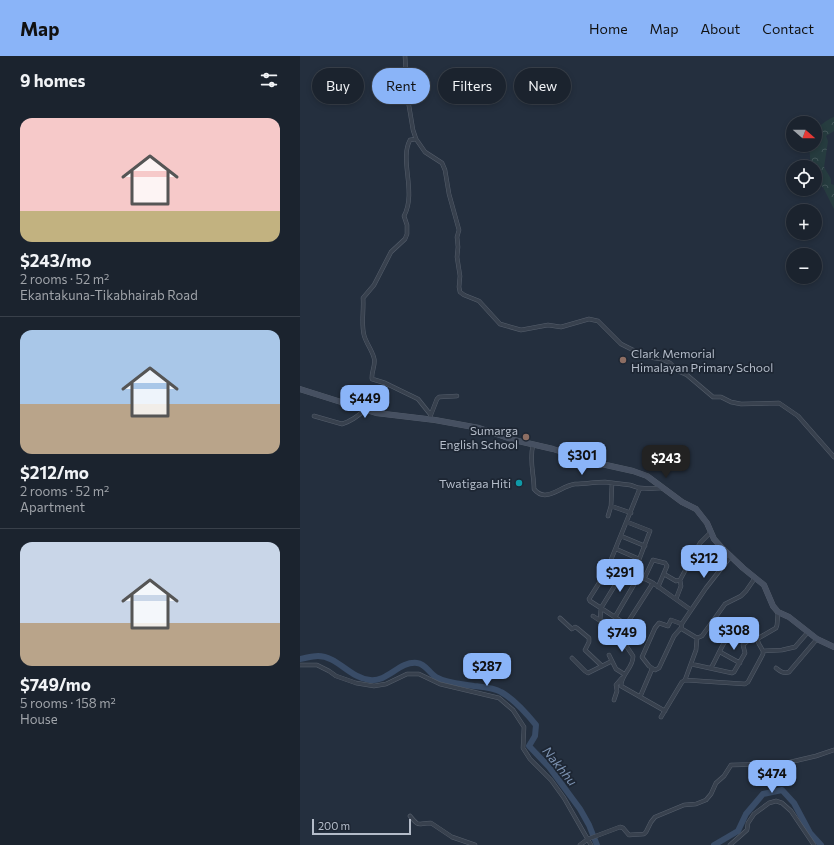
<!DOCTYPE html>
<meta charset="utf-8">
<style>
:root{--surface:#1b232e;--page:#282f3a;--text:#f1f3f6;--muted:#a0a4aa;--line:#39404a;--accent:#8ab4f8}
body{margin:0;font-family:Commissioner,sans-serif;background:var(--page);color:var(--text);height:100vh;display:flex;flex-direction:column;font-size:15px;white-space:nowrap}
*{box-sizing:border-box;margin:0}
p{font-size:13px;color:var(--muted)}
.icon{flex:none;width:22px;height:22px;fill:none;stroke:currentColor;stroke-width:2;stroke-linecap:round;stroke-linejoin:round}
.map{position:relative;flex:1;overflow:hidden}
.drawer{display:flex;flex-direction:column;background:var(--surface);width:300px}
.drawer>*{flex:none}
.hud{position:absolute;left:12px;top:12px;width:380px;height:36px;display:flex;gap:8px}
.needle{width:26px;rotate:110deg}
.controls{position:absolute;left:486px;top:60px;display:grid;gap:8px}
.controls a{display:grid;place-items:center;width:36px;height:36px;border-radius:50%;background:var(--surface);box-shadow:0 2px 6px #0003,0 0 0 1px var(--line);font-size:20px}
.scale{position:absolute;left:12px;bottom:10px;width:99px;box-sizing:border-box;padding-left:4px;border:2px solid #b4bcc9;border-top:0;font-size:11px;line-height:14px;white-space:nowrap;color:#b4bcc9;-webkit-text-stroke:3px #1d2633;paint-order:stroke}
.price{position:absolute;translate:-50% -34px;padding:0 9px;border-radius:8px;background:var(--accent);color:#111;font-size:13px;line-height:26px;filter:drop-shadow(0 1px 2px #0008)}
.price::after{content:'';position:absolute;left:50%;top:24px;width:12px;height:9px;margin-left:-6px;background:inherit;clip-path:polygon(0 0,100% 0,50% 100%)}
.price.on{background:#222;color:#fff}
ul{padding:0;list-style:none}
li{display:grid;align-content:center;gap:8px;height:212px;padding:0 20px}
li+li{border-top:1px solid var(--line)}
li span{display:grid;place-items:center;height:124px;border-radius:12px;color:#555}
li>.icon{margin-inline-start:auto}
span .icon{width:72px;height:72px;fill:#fffc;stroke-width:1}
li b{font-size:17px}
h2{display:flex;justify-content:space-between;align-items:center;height:48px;padding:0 20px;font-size:17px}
.tag{padding:0 14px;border-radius:18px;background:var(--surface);box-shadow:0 2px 6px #0003,0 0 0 1px var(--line);font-size:14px;line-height:36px}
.tag.on{background:var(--accent);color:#111}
header{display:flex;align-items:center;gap:24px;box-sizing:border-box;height:56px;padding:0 20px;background:var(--accent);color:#111}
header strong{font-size:19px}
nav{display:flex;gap:22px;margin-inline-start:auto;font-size:14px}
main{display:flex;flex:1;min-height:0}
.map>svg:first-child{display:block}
.forest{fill:url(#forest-crowns)}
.water{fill:url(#water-ripples)}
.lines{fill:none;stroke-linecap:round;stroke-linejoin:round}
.river{stroke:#394c67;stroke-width:6}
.minor-casing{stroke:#565f6c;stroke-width:4.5}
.secondary-casing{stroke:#565f6c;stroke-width:6}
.minor{stroke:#38414e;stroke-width:3.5}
.secondary{stroke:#465061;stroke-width:5.5}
.education-dot{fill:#8d6e63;stroke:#1d2633;stroke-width:1.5}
.culture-dot{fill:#0f9aa8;stroke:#1d2633;stroke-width:1.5}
.labels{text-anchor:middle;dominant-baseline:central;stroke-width:3.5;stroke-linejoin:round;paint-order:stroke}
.poi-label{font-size:12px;fill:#b4bcc9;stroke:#1d2633;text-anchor:end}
.water-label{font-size:13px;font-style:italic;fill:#7c92b1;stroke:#1d2633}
</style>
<header>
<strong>Map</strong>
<nav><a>Home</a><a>Map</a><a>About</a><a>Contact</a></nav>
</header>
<main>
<section class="drawer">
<h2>9 homes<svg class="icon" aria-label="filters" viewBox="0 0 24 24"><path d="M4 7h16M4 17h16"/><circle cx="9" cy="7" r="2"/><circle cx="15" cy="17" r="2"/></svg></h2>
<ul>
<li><span style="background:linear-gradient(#f6c9c9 75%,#c2b280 0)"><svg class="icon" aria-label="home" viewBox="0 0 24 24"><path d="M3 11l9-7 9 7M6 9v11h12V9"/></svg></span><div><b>$243/mo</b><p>2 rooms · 52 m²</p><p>Ekantakuna-Tikabhairab Road</p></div></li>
<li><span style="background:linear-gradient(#a9c7e8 60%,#b9a48a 0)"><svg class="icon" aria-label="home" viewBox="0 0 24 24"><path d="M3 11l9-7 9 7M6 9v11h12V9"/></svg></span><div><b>$212/mo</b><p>2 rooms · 52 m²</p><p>Apartment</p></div></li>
<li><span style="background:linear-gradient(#c9d6e8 65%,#b9a48a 0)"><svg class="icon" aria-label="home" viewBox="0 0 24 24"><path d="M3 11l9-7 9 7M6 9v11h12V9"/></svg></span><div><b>$749/mo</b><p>5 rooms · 158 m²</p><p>House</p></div></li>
</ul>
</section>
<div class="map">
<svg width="534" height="789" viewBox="0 0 534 789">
<defs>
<pattern id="forest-crowns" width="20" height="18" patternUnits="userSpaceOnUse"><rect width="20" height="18" fill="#263c3f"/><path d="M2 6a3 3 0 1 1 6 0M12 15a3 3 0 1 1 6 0" fill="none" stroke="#435659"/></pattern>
<pattern id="water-ripples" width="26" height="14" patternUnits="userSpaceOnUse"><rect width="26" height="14" fill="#394c67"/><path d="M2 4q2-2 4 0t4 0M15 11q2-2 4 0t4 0" fill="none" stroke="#53647b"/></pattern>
</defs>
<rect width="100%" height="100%" fill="#242f3e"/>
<path class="forest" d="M534,61V75L526,80L528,85L524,111L531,123V128L534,129V153L524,133L515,120V111H511L509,90L515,89C515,85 514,79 515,75C517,71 530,62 534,61Z"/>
<path class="water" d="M122,22L125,25L124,27L114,41L111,42L108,30Z"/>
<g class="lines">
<path class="river" d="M0,603C6,602 12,600 18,600C37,600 50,622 70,624C88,626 99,605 117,607C126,608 129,617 136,621C146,627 163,628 174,630C182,631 194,632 201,636C214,643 227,658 236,669L235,680L229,690L249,711L280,753L289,769L297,789
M414,789L438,775L446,758L463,738L482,734L494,747L510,777L521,789"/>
<defs>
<path id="minor" d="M105,0L107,38L113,74L116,83L125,96L142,107L145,114L149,138L159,174L157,181L158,191L157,201L160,220L159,231L160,236L164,239L179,245L200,268L221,274L248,269L261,271L289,263L298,265L321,288L333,294L341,300L361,303L370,307L378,315L387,319L413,341H421L431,346L441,348L479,347L498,360L534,401
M116,83L110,84C99,104 117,136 104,160L107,169V178L105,183L91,196L74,229L63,242C64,254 61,267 64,279C66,287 72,294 74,302C76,309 71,316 72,323L85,327L118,343L130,358
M14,360L42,368C49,366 59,360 64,354
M130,361L137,343L139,341L157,340
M233,389C229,404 234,418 234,433C246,448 260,430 275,428C285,428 295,426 305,426C313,427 322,428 330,429C334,430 337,432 341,432C348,433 356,432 363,432
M340,432L306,516L289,543L290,545L324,567L328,566L353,527
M311,450L331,457
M308,460L311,450L312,427
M327,466L350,475L334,517
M321,480L345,490
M316,493L339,503
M431,500L406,532L381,569L382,573L397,582L402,580L425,548L441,540L446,535L455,522
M311,505L353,527L391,554
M364,518L376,525L380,524L400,487L411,476
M344,523L353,504L365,507L367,510L358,531
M376,543L381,530L380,524
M293,560L317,576L333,600C334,611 321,618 321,630L365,655
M315,561L339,520
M260,562L272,573L275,571L277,572L289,582V586L285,594L302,610
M416,562L417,570L428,579
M300,564L301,552L325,513
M381,572L374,580L359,612L355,614L349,610L342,601L355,572L359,567L368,570L371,564L382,568
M463,595L482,594L495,591L508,576
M420,596L440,607
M309,599L316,613L324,618
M272,602L285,615L288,617L312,605
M391,608L432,617L434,616L445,597L443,589L451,582L457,583
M0,609H17L29,615L36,620L56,627L74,630L86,628L107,618H119L140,628L199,642L213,654L224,671L223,692L230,703L251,724L264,742L291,789
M411,612C418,600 425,580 436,573L439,575L448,584
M476,612C480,615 483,618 489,616L517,583
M385,624L445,628L448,626L463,598V595L459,588L457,583L476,572L477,569L478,556
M340,641L352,613
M314,644L317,635L316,629L322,622
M361,661L382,626L385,624L396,594L397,582
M110,760C120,772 117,767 131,767L152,781L175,789
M280,789L288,783L320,771L323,772L329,779L344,778L346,776L351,766L355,761L384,749L396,748L406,744L411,738L416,727L424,720L431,709L482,708L516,700L534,694
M430,789L447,774L448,767L454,758L469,747L476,745L482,747L491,755L514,789"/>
<path id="secondary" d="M0,333L76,357L135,364L179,372L214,384L253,393L297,407L333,415L347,420L382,446L396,453L407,467L414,483L423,493L443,512L464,529L473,550L478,556L489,561L517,583L534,591"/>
</defs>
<use href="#minor" class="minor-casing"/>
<use href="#secondary" class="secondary-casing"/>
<use href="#minor" class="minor"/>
<use href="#secondary" class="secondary"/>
</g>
<g class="education-dot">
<circle cx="323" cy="304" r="4"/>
<circle cx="226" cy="381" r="4"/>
</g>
<circle class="culture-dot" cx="219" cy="427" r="4"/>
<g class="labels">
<g class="poi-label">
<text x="331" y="297" text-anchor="start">Clark Memorial<tspan x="331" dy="14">Himalayan Primary School</tspan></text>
<text x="218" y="374">Sumarga<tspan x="218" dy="14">English School</tspan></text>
<text x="211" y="427">Twatigaa Hiti</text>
</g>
<g class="water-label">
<text transform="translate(260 710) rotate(51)">Nakhhu</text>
</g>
</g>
</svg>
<div class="controls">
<a><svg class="needle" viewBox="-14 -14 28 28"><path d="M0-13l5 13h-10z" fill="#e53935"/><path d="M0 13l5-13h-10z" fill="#a0a4aa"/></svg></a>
<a><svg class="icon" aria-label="locate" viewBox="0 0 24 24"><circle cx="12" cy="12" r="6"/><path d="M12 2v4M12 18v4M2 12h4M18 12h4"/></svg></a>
<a>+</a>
<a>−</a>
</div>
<div class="scale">200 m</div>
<b class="price" style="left:65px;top:363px">$449</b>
<b class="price" style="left:282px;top:420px">$301</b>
<b class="price on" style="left:366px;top:423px">$243</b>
<b class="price" style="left:404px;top:523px">$212</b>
<b class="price" style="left:320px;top:537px">$291</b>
<b class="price" style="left:434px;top:595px">$308</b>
<b class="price" style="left:322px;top:597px">$749</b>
<b class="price" style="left:187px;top:631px">$287</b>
<b class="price" style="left:472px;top:738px">$474</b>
<div class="hud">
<a class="tag">Buy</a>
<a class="tag on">Rent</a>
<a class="tag">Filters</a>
<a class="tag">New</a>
</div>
</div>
</main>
